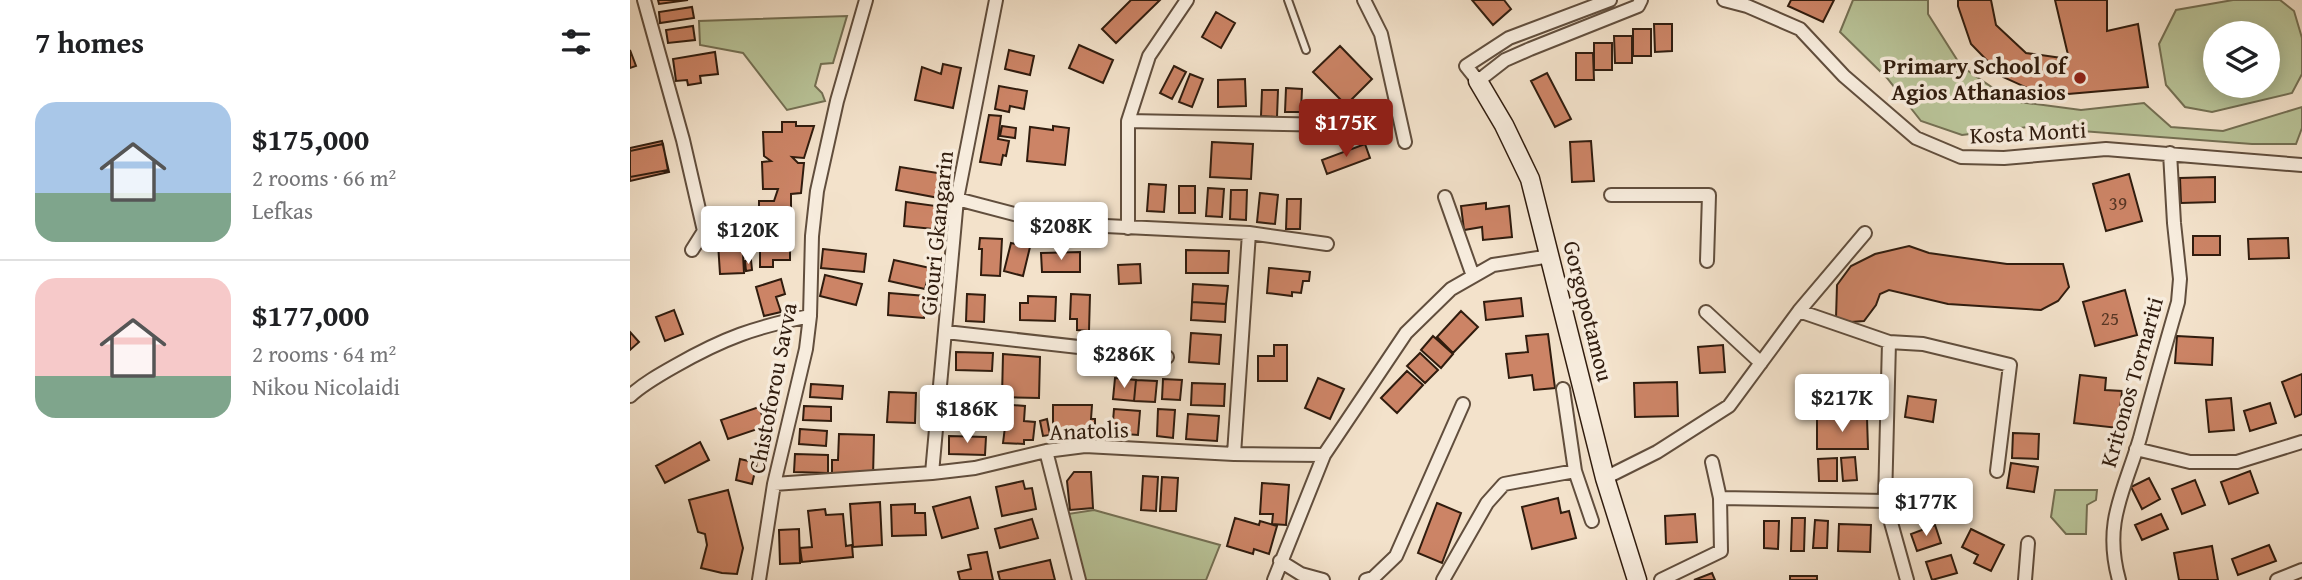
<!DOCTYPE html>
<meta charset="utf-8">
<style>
:root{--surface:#fff;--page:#f6f6f6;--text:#202124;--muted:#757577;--line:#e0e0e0;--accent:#8f2418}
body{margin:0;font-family:"Gentium Book Plus",serif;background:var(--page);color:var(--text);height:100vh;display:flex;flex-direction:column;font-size:26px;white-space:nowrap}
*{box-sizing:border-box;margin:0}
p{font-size:23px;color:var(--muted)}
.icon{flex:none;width:38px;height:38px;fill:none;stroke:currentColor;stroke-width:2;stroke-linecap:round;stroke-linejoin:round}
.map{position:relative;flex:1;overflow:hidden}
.sheet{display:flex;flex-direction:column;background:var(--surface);width:630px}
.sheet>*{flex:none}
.tools{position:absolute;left:1573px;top:21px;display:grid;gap:14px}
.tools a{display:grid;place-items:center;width:77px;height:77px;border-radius:50%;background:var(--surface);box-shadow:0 4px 18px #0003;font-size:35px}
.price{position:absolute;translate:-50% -60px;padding:0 16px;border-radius:7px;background:#fff;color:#222;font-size:23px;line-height:46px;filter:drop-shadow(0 2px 4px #0008)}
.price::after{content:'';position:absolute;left:50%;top:42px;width:21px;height:16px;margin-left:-10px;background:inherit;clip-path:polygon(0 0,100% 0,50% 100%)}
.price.on{background:var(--accent);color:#fff}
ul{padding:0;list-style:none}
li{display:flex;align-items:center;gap:21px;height:175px;padding:0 35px}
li+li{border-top:2px solid var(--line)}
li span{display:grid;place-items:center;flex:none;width:196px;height:140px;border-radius:21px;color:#555}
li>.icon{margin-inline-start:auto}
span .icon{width:84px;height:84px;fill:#fffc;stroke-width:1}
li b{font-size:30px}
h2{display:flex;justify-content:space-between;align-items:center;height:84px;padding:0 35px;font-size:30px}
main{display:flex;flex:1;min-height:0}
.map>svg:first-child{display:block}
.green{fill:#b9c499;stroke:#747054;stroke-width:2;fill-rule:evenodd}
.building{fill:#cc8466;stroke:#301c0e;stroke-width:2}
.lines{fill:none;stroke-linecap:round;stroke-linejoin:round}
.lane-casing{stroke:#614e3d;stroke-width:10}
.street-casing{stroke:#614e3d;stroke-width:16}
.secondary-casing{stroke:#301c0e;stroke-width:21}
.lane{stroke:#f7ecdd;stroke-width:6}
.street{stroke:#f7ecdd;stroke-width:12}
.secondary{stroke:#f7ecdd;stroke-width:18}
.poi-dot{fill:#8f2418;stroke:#f7ecdd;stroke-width:2.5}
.labels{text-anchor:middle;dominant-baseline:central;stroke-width:7;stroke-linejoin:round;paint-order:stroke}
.number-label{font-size:19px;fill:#573624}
.poi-label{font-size:23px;font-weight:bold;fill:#301c0e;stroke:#f7ecdd;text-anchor:end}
.street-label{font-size:23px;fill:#301c0e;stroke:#f7ecdd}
</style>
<main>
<section class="sheet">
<h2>7 homes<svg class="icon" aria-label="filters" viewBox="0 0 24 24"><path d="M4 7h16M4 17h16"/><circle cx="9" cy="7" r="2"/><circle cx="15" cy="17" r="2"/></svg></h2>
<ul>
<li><span style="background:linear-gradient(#a9c7e8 65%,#7fa58c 0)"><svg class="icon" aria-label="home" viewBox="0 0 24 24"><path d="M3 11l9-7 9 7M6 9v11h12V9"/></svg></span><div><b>$175,000</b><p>2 rooms · 66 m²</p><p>Lefkas</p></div></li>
<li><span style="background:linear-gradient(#f6c9c9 70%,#7fa58c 0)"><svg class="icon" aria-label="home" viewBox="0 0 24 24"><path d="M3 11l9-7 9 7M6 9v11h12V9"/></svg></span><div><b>$177,000</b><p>2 rooms · 64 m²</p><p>Nikou Nicolaidi</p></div></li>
</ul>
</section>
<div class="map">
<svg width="1672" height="580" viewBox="0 0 1672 580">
<rect width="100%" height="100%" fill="#f3e2cb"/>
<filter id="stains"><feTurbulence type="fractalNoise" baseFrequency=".00286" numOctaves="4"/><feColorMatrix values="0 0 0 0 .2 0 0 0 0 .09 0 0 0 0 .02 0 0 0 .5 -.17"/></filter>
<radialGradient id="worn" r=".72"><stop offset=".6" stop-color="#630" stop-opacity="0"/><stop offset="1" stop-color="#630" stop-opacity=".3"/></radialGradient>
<path class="green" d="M1223,0H1298V14L1331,66L1382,101L1451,110L1514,103L1541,127L1593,131L1672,107V128L1666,144H1622L1398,127L1332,135L1291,121L1257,78L1210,32Z
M1603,0H1650L1664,11L1672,38V74L1662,93L1582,112L1555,107L1536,85L1529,44L1546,10ZM1586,33H1638V86H1586Z
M217,16L203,63L191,64L185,86L192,93L195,101L157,110L113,53L70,45L69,21Z
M1425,490H1467L1466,500L1457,505L1456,534H1436L1421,517Z
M464,510L590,545L576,580H454L438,514Z"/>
<path class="building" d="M28,0H58L29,4Z
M501,0H530L486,43L472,29Z
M842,0H874L881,9L863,25Z
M1161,0H1204L1193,22L1158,6Z
M1328,0H1361L1366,25L1396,53L1439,59L1425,0H1477V31L1508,24L1518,87L1415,96L1373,77L1341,44L1328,6Z
M62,7L64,18L30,23L29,12Z
M586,12L605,23L591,48L572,37Z
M1024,24H1042V51L1025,52Z
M63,26L65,40L38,43L36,30Z
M1003,29H1021V56H1003Z
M984,36H1002V63H985Z
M964,43H982V70H964Z
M449,45L483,60L473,83L439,68Z
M710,46L742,79L716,105L683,72Z
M0,50L6,66L0,68Z
M379,50L404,56L400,75L375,69Z
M85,52L88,74L70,76L71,83L58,85L57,80L46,81L43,59Z
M946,53H963L964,80H946Z
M313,64L331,68L323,108L285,100L292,67L311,74Z
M544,66L556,72L542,99L530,93Z
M917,73L941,119L925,127L901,81Z
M560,74L573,79L562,107L549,102Z
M615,79L616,106L588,107V80Z
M369,86L397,91L394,109L380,106L379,112L365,109Z
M656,88L672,89L671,112H655Z
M632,90H648L647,117L631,116Z
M359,115L371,116L368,139L379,141L376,156L373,155L371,165L350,162Z
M152,122H166V126H184L174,158L162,157L168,163H174L171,193L161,194V213L158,224H152L150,229H129V201H144L148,189H133L132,162L141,161L134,156L133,132H152Z
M372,126L386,128L385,138L370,136Z
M423,126L439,128L435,165L397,161L400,127L423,130Z
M32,141L39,172L0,181V148Z
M961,141L964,181L942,182L940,142Z
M582,142L623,144L621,179L580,177Z
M33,144L38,170L0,177V151Z
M735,144L740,158L697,174L692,160Z
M270,167L314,174L309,198L266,190Z
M1499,174L1512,221L1476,231L1463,184Z
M1585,177V202L1551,203L1550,178Z
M519,184L536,185L534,212L517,211Z
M549,186H565V213H549Z
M578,188L594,189L592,217L576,216Z
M601,190H617L616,220L600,219Z
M630,193L648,195L645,224L627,222Z
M657,199H671L670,229H656Z
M276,202L306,206L303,229L274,226Z
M856,203V209L879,206L882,237L853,240L852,227L834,230L831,206Z
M1563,236H1590V255H1563Z
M350,238L372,239L370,276L351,275L352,249H349Z
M1658,238L1659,258L1619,259L1618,239Z
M130,240L160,241V260H143V267H130Z
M114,241V246H123V254H113L114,273L90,274L88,243Z
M381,243L400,247L393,276L374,271Z
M1279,246L1299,253L1377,264H1433L1439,287L1428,301L1411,310L1318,304L1259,290L1250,294L1246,305L1234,321L1221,322L1206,318L1207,285L1221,266L1245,254Z
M193,249L236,254L234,272L191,268Z
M556,250L599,251L598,273H556Z
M450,252V272H412L411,253Z
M121,260L122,270L116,271L115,261Z
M264,260L300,268L295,289L259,281Z
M510,264L511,283L489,284L488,265Z
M639,268L680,272L679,281H673L671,293L662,292V296L637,293Z
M195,275L232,284L226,305L190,296Z
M151,279L155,294L146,297L151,312L134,316L126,287Z
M563,284L598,286L596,304L562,302Z
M1495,290L1507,335L1465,346L1453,302Z
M259,293L296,296L294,318L258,315Z
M337,294L355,295L354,322L336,321Z
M441,294L460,295L459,331L447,330V319H440Z
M398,296L426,297L425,321L390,320V303H398Z
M891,298L893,316L856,320L854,302Z
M562,302L596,304L595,322L561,320Z
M44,310L53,334L35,341L26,317Z
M831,311L848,327L823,353L807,337Z
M0,332L9,342L0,350Z
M561,333L591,335L589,364L559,362Z
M918,334L925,388L904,390L902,375L879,378L876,354L898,352L896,336Z
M803,336L823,354L811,368L791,350Z
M1547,336L1583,338L1582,365L1545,363Z
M644,345H657V381H628V356H644Z
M1093,345L1095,372L1070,373L1068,347Z
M326,352L363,353L362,371L326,370Z
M790,353L808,370L795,383L777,366Z
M373,354L410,357L409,398L372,397Z
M777,371L793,385L767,413L751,398Z
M1672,374V414L1665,417L1652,382Z
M1450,375L1476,378L1475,390L1492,391L1488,428L1444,423Z
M485,378L506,380L504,401L483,399Z
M688,378L714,389L700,419L675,408Z
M533,379L552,380L550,400L532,399Z
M506,380L527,381L525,402L504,401Z
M1047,382L1048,416L1005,417L1004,383Z
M562,383L595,384L594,406L561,405Z
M181,384L213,386L212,399L180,397Z
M259,392L286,393L285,423L257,422Z
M1278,396L1306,400L1303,422L1275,417Z
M1601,398L1604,430L1579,432L1576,400Z
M1640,403L1646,423L1620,431L1614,411Z
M371,404L395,406L394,421L405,422L403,440H394V444L373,443L375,427H369Z
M423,405H462L461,419H465V440H423Z
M174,406L201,407V421L173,420Z
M129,407L136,426L98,439L91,420Z
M324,408L351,409L350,428L323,427Z
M484,409L510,411L508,435L482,433Z
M528,409L545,410L543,438L527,436Z
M558,414L589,416L587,441L556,439Z
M1237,418L1238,449H1187V419Z
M417,419L420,435L413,436L410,421Z
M170,429L197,431L196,446L169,444Z
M1383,433L1409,434L1408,459L1382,458Z
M209,434L244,435L243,477L202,475V460H208Z
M319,436L356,437L355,455L319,454Z
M70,442L79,460L35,483L26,466Z
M165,454L198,455V473L164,472Z
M1225,457L1227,480L1213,481L1211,458Z
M1207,458V481H1189L1188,459Z
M110,459L127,463L122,484L106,480Z
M1381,463L1408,467L1404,492L1377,488Z
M1620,471L1628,493L1599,504L1591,482Z
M444,472H461L463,508L440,510L437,481Z
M513,476L528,477L526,511L511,510Z
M532,477L548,478L546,511H530Z
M1519,478L1530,499L1512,509L1501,487Z
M1565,480L1575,505L1552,514L1542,489Z
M393,481L395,489L402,488L406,509L372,516L366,487Z
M632,483L659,485L656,525L642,524L643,514H630Z
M98,490L113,548L107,574L92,573L71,568L77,545L75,534L68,532L59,500Z
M1295,492L1302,511L1282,518L1275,499Z
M340,497L348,528L312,538L303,507Z
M928,498L931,513L939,511L946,538L902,549L892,507Z
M250,502L252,545L223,547L220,504Z
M807,503L831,513L812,563L788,553Z
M285,504V513H295L296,535L262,536L261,505Z
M195,509L196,515L213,514L216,546L222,545L223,557L172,562L170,548L182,547L178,511Z
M1065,514L1067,542L1036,544L1035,516Z
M1531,514L1538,529L1512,540L1505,525Z
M605,518L629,525L630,521L647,526L639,554L624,549L623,554L597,546Z
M1162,518H1175L1174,551H1161Z
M402,519L408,538L370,548L365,529Z
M1185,520L1198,521L1197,548H1183Z
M1134,521H1149L1148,549L1134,548Z
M1209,524L1241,525L1240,552L1208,551Z
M1305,525L1311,543L1287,551L1281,534Z
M169,529L170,563L150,564L149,530Z
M1341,529L1374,545L1361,571L1344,563L1348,555L1332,547Z
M1639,545L1646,561L1608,575L1602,559Z
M1582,546L1588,580H1549L1544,553Z
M357,552L363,580H330L328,572L341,569L338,555Z
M1321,555L1327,573L1302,580L1296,562Z
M420,560L425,580H370L368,572Z
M1082,573L1085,580H1064Z
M1160,576H1187V580H1160Z"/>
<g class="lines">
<defs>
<path id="lane" d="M658,0L676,50"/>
<path id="street" d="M14,0L53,140L74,231L62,250
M734,0L751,34L775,142
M980,0L879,38L836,66L848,81L875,60L900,49L1008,6L1011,0
M1094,0L1117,6L1170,29L1214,76L1286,138L1331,157L1374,158L1476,149L1672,165
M498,121L708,125
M981,195H1079L1077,261
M815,197L843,276
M327,199L392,216L455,225L619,233L697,244
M498,228V121L519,56L557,0
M1169,311L1259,342L1293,344L1380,365L1367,471
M1076,312L1131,363
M316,332L537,357
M1259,342L1255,501L1277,580
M933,389L945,471L962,521
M0,396C13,384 29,375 45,366C94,338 125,327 180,316
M1506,449L1560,462H1607L1672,442
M416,451L449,580
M604,454L619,233
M302,473L327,199L366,0
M975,478L1027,452L1099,406L1169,311L1235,233
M144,484L302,473L345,468L416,451L455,446L604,454L694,455
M1090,498L1255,501
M650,561L671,574L693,580
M129,580L144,484L176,349L180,316L182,236L187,191L207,101L236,0
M644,580L694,455L776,333L821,289L863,265L921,256
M736,580L743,578L766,556L833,404
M813,580L857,503L874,484L945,471
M1031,580L1091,551L1090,498L1082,462
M1395,580L1398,543
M1489,580C1473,522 1494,492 1510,438C1522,393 1535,347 1548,302L1550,279L1544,223L1540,153
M1647,580L1672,570"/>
<path id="secondary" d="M848,81L874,125L900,179L975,478L1007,580"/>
</defs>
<use href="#lane" class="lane-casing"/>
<use href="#street" class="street-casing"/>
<use href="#secondary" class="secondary-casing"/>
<use href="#lane" class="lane"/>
<use href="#street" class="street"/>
<use href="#secondary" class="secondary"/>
</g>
<circle class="poi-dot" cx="1450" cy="78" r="7"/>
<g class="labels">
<g class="number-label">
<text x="1488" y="203">39</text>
<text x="1480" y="318">25</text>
</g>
<g class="poi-label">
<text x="1436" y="65">Primary School of<tspan x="1436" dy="26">Agios Athanasios</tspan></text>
</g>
<g class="street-label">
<text transform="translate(1398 132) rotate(-3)">Kosta Monti</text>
<text transform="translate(306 233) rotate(-84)">Giouri Gkangarin</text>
<text transform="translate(959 311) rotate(76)">Gorgopotamou</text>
<text transform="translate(1501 382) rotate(-74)">Kritonos Tornariti</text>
<text transform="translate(142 388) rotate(-79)">Chistoforou Savva</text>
<text transform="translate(459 430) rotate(-2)">Anatolis</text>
</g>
</g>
<rect width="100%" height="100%" filter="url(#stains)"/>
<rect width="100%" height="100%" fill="url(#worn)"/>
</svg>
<div class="tools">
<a><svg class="icon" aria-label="layers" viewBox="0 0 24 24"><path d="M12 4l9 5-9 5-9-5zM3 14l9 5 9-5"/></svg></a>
</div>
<b class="price on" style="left:716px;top:159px">$175K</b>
<b class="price" style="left:431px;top:262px">$208K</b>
<b class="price" style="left:118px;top:266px">$120K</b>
<b class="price" style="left:494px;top:390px">$286K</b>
<b class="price" style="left:1212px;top:434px">$217K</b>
<b class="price" style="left:337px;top:445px">$186K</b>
<b class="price" style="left:1296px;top:538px">$177K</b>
</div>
</main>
